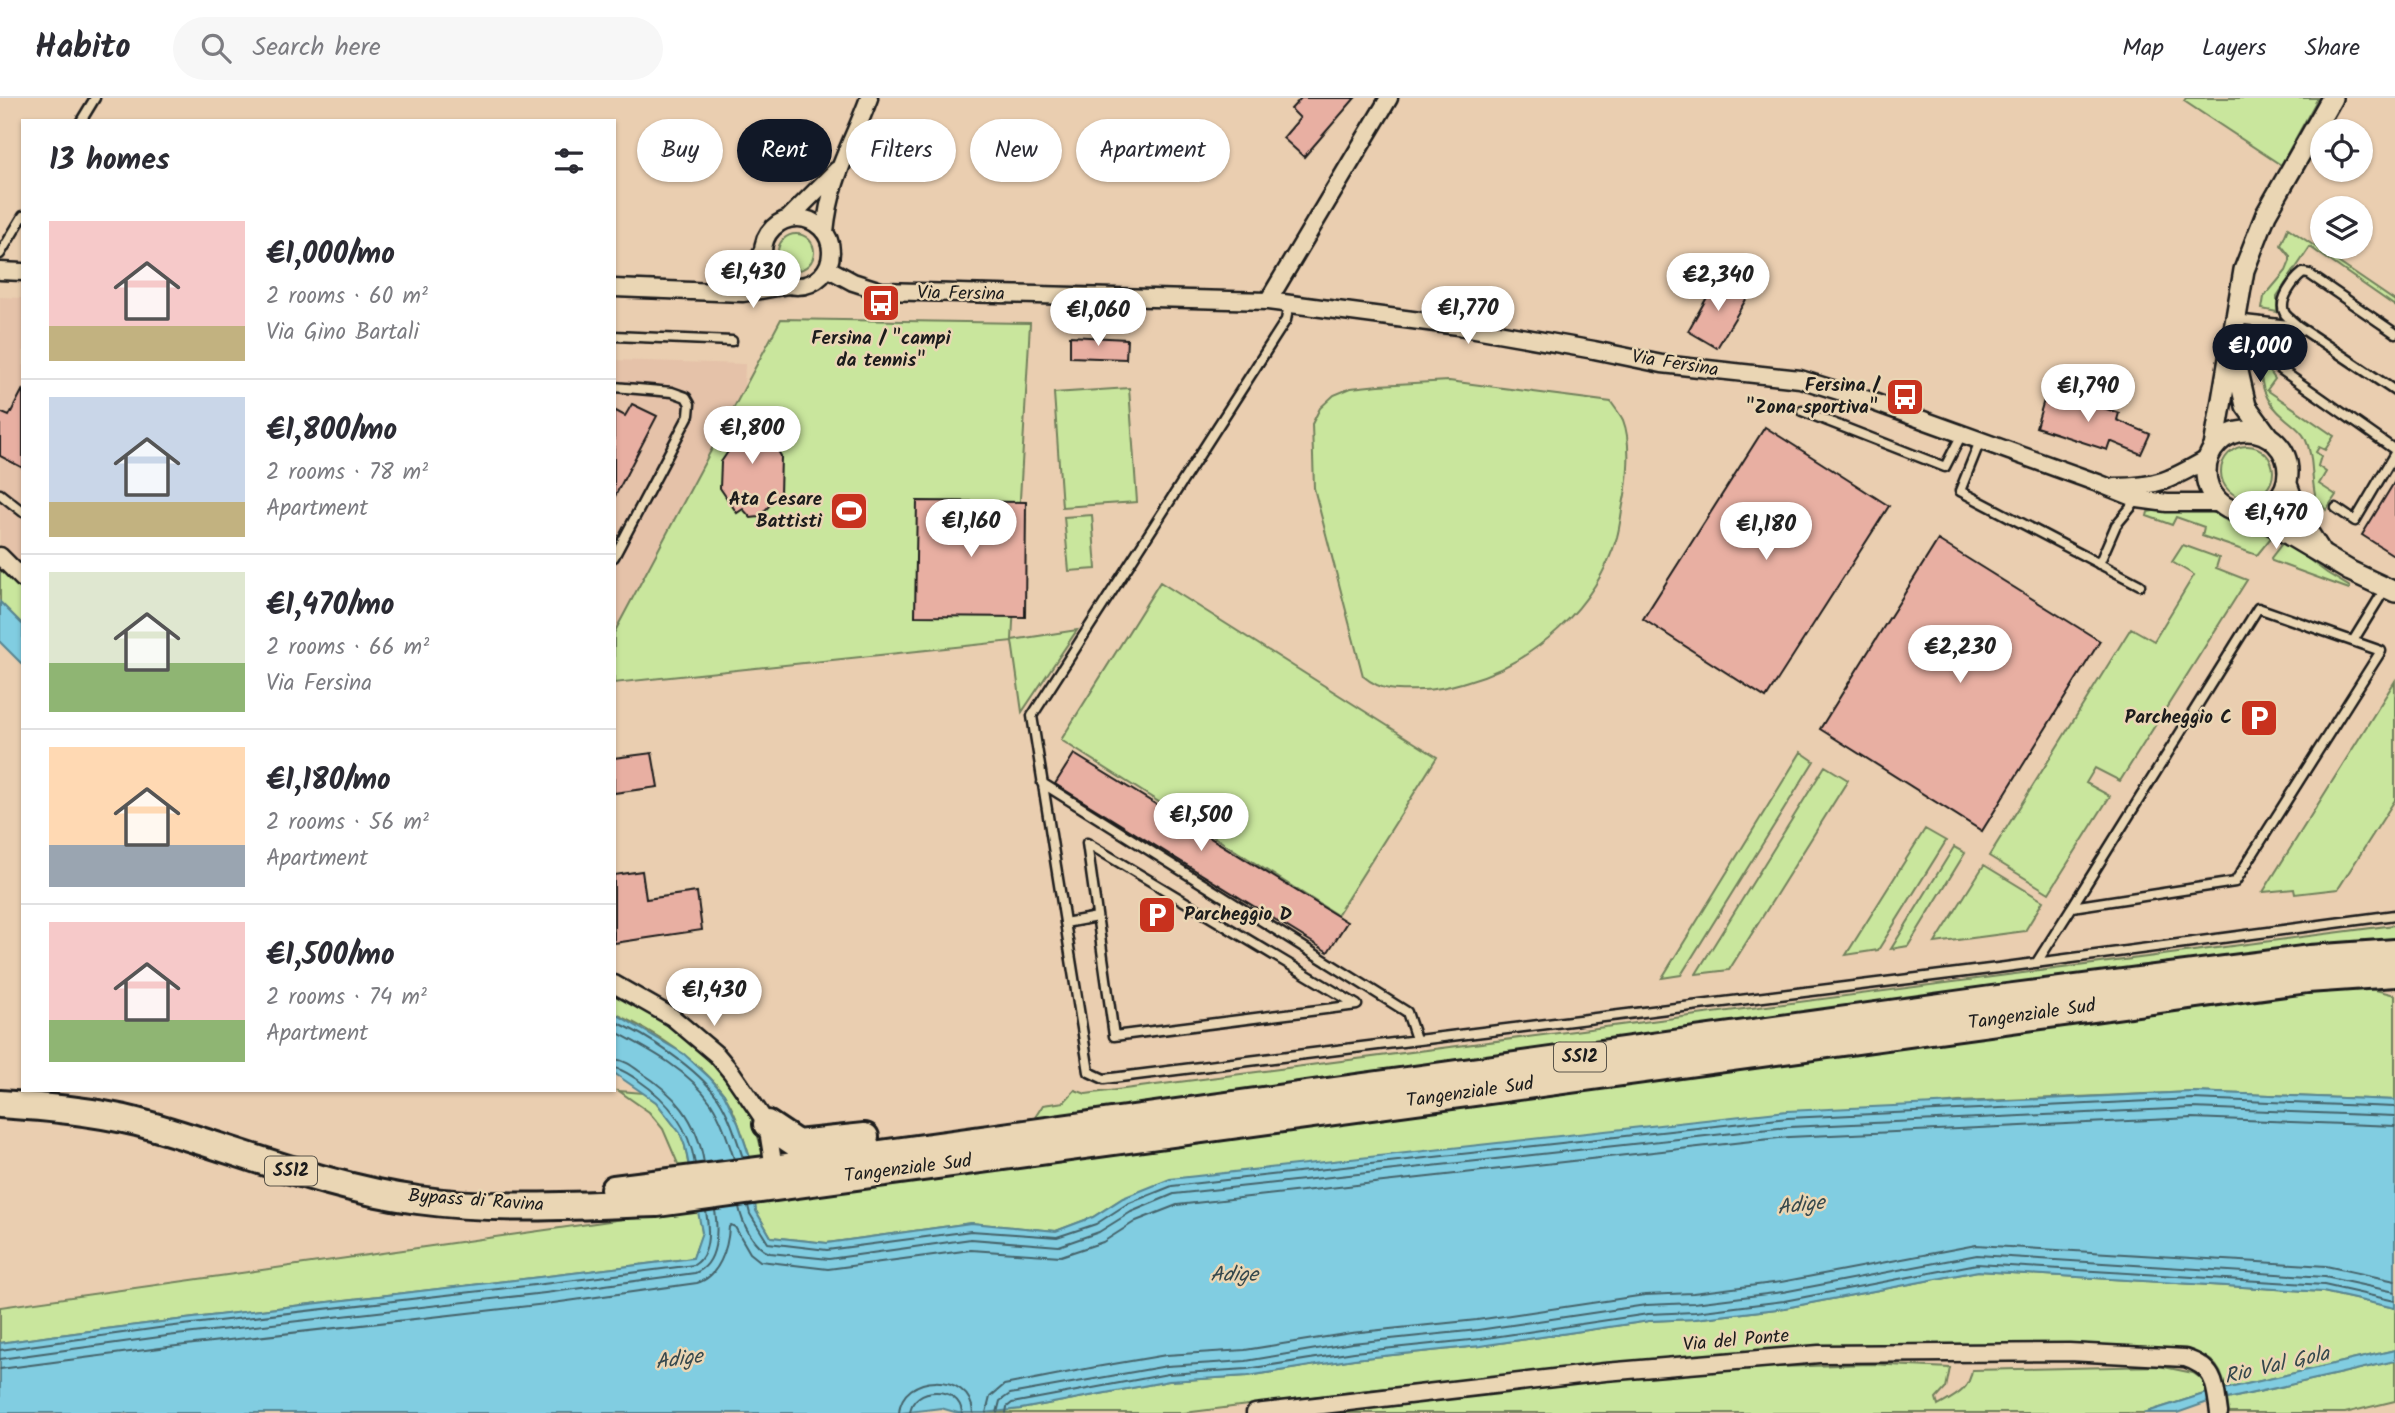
<!DOCTYPE html>
<meta charset="utf-8">
<style>
:root{--surface:#fff;--page:#f7f7f7;--text:#2b2b33;--muted:#7c7c81;--line:#e1e1e2;--accent:#111827}
body{margin:0;font-family:Kalam,sans-serif;background:var(--page);color:var(--text);height:100vh;display:flex;flex-direction:column;font-size:26px;white-space:nowrap}
*{box-sizing:border-box;margin:0}
p{font-size:23px;color:var(--muted)}
.icon{flex:none;width:38px;height:38px;fill:none;stroke:currentColor;stroke-width:2;stroke-linecap:round;stroke-linejoin:round}
.map{position:relative;flex:1;overflow:hidden}
.sheet{position:absolute;left:21px;top:21px;width:595px;height:973px;display:flex;flex-direction:column;background:var(--surface);border-radius:0px;box-shadow:0 2px 5px #0004}
.sheet>*{flex:none}
.hud{position:absolute;left:637px;top:21px;width:665px;height:63px;display:flex;gap:14px}
.fabs{position:absolute;left:2310px;top:21px;display:grid;gap:14px}
.fabs a{display:grid;place-items:center;width:63px;height:63px;border-radius:50%;background:var(--surface);box-shadow:0 2px 5px #0004;font-size:35px}
.price{position:absolute;translate:-50% -60px;padding:0 16px;border-radius:24px;background:#fff;color:#222;font-size:23px;line-height:46px;filter:drop-shadow(0 2px 4px #0008)}
.price::after{content:'';position:absolute;left:50%;top:42px;width:21px;height:16px;margin-left:-10px;background:inherit;clip-path:polygon(0 0,100% 0,50% 100%)}
.price.active{background:var(--accent);color:#fff}
ul{padding:0;list-style:none}
li{display:flex;align-items:center;gap:21px;height:175px;padding:0 28px}
li+li{border-top:2px solid var(--line)}
li span{display:grid;place-items:center;flex:none;width:196px;height:140px;border-radius:0px;color:#555}
li>.icon{margin-inline-start:auto}
span .icon{width:84px;height:84px;fill:#fffc;stroke-width:1}
li b{font-size:30px}
h2{display:flex;justify-content:space-between;align-items:center;height:84px;padding:0 28px;font-size:30px}
.chip{padding:0 24px;border-radius:32px;background:var(--surface);box-shadow:0 2px 5px #0004;font-size:24px;line-height:63px}
.chip.active{background:var(--accent);color:#fff}
header{display:flex;align-items:center;gap:42px;box-sizing:border-box;height:98px;padding:0 35px;background:var(--surface);border-bottom:2px solid var(--line)}
header strong{font-size:33px}
nav{display:flex;gap:38px;margin-inline-start:auto;font-size:24px}
.search{width:490px;height:63px;background:var(--page);display:flex;align-items:center;gap:18px;box-sizing:border-box;padding:0 24px;border-radius:38px;color:var(--muted);font-size:26px}
.map>svg:first-child{display:block}
.built{fill:#e5c2a9}
.green{fill:#c9e69d;stroke:#72815c;stroke-width:2}
.water{fill:#81cde1;stroke:#598692;stroke-width:2}
.lines{fill:none;stroke-linecap:round;stroke-linejoin:round}
.shore{stroke:#44636b;stroke-width:2}
.building{fill:#e8afa2;stroke:#1c1c1c;stroke-width:2}
.service-casing{stroke:#1c1c1c;stroke-width:13}
.minor-casing{stroke:#1c1c1c;stroke-width:21}
.tertiary-casing{stroke:#1c1c1c;stroke-width:24}
.trunk-casing{stroke:#1c1c1c;stroke-width:32}
.service{stroke:#ead6b4;stroke-width:8}
.minor{stroke:#ead6b4;stroke-width:16}
.tertiary{stroke:#ead6b4;stroke-width:19}
.trunk{stroke:#ead6b4;stroke-width:26}
.labels{text-anchor:middle;dominant-baseline:central;stroke-width:5;stroke-linejoin:round;paint-order:stroke}
.shield{fill:#ead6b4;stroke:#5a544a;stroke-width:2}
.shield-label{font-size:18px;font-weight:bold;fill:#1c1c1c}
.street-label{font-size:19px;fill:#1c1c1c;stroke:#ead6b4}
.poi-label{font-size:19px;font-weight:bold;fill:#1c1c1c;stroke:#ead6b4;text-anchor:end}
.water-label{font-size:21px;font-style:italic;fill:#35484d;stroke:#ead6b4}
</style>
<header>
<strong>Habito</strong>
<div class="search"><svg class="icon" aria-label="search" viewBox="0 0 24 24"><circle cx="10" cy="10" r="6"/><path d="M15 15l6 6"/></svg>Search here</div>
<nav><a>Map</a><a>Layers</a><a>Share</a></nav>
</header>
<div class="map">
<svg width="2395" height="1315" viewBox="0 0 2395 1315">
<rect width="100%" height="100%" fill="#eaceb0"/>
<filter id="ink" filterUnits="userSpaceOnUse"><feTurbulence type="fractalNoise" baseFrequency=".0143" numOctaves="2"/><feDisplacementMap in="SourceGraphic" scale="14" xChannelSelector="R" yChannelSelector="G"/><feConvolveMatrix kernelMatrix="1 2 1 2 8 2 1 2 1" color-interpolation-filters="sRGB"/></filter>
<g filter="url(#ink)">
<path class="built" d="M0,199L23,200V471L0,447Z
M614,262L745,266L744,291L614,535Z"/>
<path class="green" d="M2186,0H2318L2281,67L2184,3Z
M2288,130L2395,203V208L2310,149L2277,198V214L2262,211L2264,199L2286,173L2290,163V158L2281,147Z
M778 154a18 18 0 1 1 36 0a18 18 0 1 1-36 0Z
M781,221L1030,225L1012,542L1077,532L1022,614L1012,543L614,585V535Z
M2259,258L2275,281L2267,292L2334,338L2325,352L2319,349L2316,354L2321,358L2318,368L2326,374L2319,386L2336,397L2326,412L2320,404L2317,405C2310,384 2315,360 2305,340C2301,332 2292,326 2286,321C2262,301 2261,287 2259,258Z
M1449,283L1611,304C1615,310 1620,316 1623,322C1632,345 1628,384 1623,407C1621,417 1620,428 1617,439C1596,509 1534,565 1465,584C1451,588 1438,592 1423,592C1399,593 1382,594 1363,578L1314,390L1312,326L1320,310L1334,297L1351,290L1379,287Z
M1129,290L1137,404L1062,409L1054,295Z
M2221 374a26 26 0 1 1 52 0a26 26 0 1 1-52 0Z
M2163,411H2205L2231,422L2260,428L2274,436L2257,457L2202,438L2204,429L2176,419L2172,427L2147,418L2148,414Z
M1092,417L1096,471L1069,473L1064,419Z
M2284,443L2327,475L2350,489L2349,491L2272,463L2271,460Z
M2183,447L2219,460L2216,470L2247,482L2120,683L2095,670L2086,685L2110,698L2049,795L1989,758L2131,530L2154,543L2194,477L2172,464Z
M0,466L23,489V527L0,504Z
M1160,484L1437,659L1337,817L1061,642Z
M2395,583V702L2338,791L2295,796L2294,791L2263,794Z
M1801,654L1814,663L1681,877L1662,880Z
M1825,668L1848,682L1729,872L1696,876Z
M1925,731L1946,743L1878,852L1846,857Z
M1954,749L1965,755L1908,848L1891,851Z
M1984,767L2043,803L2025,833L1935,845Z
M2395,827V845L1032,1024L1043,1007L1064,1004L1075,992L1086,996L1101,994Z
M2364,889L2395,897V1002L2192,994L1958,1004L1123,1100L1093,1119L1056,1133L971,1125L827,1145L771,1139L756,1113L754,1104L2221,901Z
M614,894C665,920 725,966 751,1019C757,1032 760,1046 764,1060H750C743,1038 736,1014 723,995C699,962 651,932 614,915Z
M619,993L644,995L656,1004L680,1035L685,1048L689,1070L681,1073L663,1031L649,1014Z
M687,1112H699L702,1135L693,1160C463,1190 231,1213 0,1245V1209Z
M1978,1173L2323,1194L2395,1210V1252L2225,1291C2222,1265 2206,1255 2181,1252L1604,1269L1368,1292L1184,1315H984L1021,1311L1169,1283L1248,1278L1354,1261L1480,1248L1649,1223L1695,1221L1785,1210Z
M2395,1263V1303L2345,1315H2229L2227,1301Z
M1870,1266L1950,1270L1946,1290L1936,1301L1938,1308C1955,1298 1969,1293 1972,1272L2159,1268L2193,1275L2205,1283L2207,1295L2144,1315H1283L1711,1271Z"/>
<path class="water" d="M0,504L23,527V567L0,544Z
M614,915L684,956L710,980L724,996L738,1025L750,1060L756,1113L771,1139L827,1145L971,1125L1056,1133L1093,1119L1123,1100L1170,1081L1787,1013L2192,994L2395,1002V1210L2323,1194L1978,1173L1785,1210L1695,1221L1649,1223L1480,1248L1354,1261L1248,1278L1169,1283L1021,1311L984,1315H958L941,1310L901,1315H0V1245C231,1213 462,1190 693,1160L702,1134L685,1048L680,1035L656,1004L614,975Z
M2395,1252V1263L2227,1301L2225,1291Z
M2207,1295L2208,1304L2177,1315H2144Z"/>
<g class="lines">
<path class="shore" d="M614,923C647,937 698,971 718,1000C730,1018 736,1039 743,1060
M614,933C648,951 689,972 711,1005C722,1022 728,1042 734,1061
M614,961C624,962 631,967 639,973C675,996 697,1021 704,1065
M614,970C623,971 631,978 638,982C669,1003 689,1029 695,1066
M748,1108L750,1116L768,1145L827,1152L971,1133L1057,1139L1096,1126L1127,1106L1172,1088L1788,1020L2192,1001L2395,1009
M739,1109C742,1125 754,1150 770,1155L829,1161L971,1141L1059,1148L1099,1134L1131,1114L1174,1096L1789,1029L2192,1010L2395,1018
M0,1252L166,1229L543,1186L694,1167C711,1157 709,1130 706,1113
M0,1261L167,1238L545,1195L695,1175C719,1166 718,1132 715,1112
M0,1271L168,1249L546,1206L697,1185C719,1179 728,1150 729,1129L731,1127L735,1129L750,1155L760,1163L828,1171L971,1152L1061,1158L1103,1144L1136,1123L1177,1107L1789,1039L2192,1020L2395,1028
M899,1315C901,1274 971,1273 973,1315
M910,1315C912,1287 960,1287 962,1315
M986,1315L990,1299L1004,1287L1096,1269L1166,1257L1245,1252L1351,1235L1477,1222L1645,1197L1693,1195L1781,1184L1976,1147L2326,1168L2395,1183
M997,1315L1000,1303L1010,1296L1167,1268L1246,1263L1352,1245L1478,1232L1646,1207L1694,1205L1783,1194L1977,1157L2325,1179L2395,1194
M1006,1315L1007,1309L1012,1305L1168,1276L1247,1271L1354,1254L1480,1241L1648,1216L1695,1214L1784,1203L1977,1166L2324,1187L2395,1203"/>
</g>
<path class="building" d="M1301,0H1355L1304,59L1283,40L1300,20L1291,11Z
M1718,180L1748,198L1717,250L1688,233Z
M1070,238L1127,241L1126,261L1070,259Z
M23,291V370L0,358V314L9,318Z
M2047,292L2119,315L2117,322L2150,336L2141,356L2110,343L2107,352L2036,329Z
M632,306L657,318L614,400V312L625,318Z
M738,315L773,317L769,337L781,358L780,396L759,419L751,420L743,411L737,415L720,390L721,364L738,339L730,332Z
M1765,329L1889,408L1766,600L1643,521Z
M2395,383V458L2362,437Z
M917,403L1026,404L1025,519L915,518Z
M1938,442L2100,543L1982,733L1820,631Z
M652,655L658,689L614,695V660Z
M1074,656L1347,824L1328,854L1055,686Z
M642,773L646,801L697,794L702,832L614,845V777Z"/>
<g class="lines">
<defs>
<path id="service" d="M81,23L95,0
M0,156L23,118
M1289,206L1286,222L1032,618L1089,974L1104,981L1998,870L2395,817
M2235,221L2298,228L2395,293
M2255,224L2280,271L2395,352
M2298,228C2294,224 2288,220 2285,216C2277,203 2294,182 2303,175L2309,176L2395,235
M614,238L732,243
M614,289L672,294L686,299L690,306L689,317L614,459
M1802,313L1945,369L1962,336
M1980,343L1960,393L2140,487
M0,396L23,414
M2336,410L2355,423L2395,355
M2099,466L2116,427L2138,401
M2258,510L2381,553L2235,784L2072,809Z
M2353,543L2385,491
M1042,685L1407,914L1416,941
M1087,745L1357,907L1114,938Z
M1065,825L1097,819
M2037,864L2072,809"/>
<path id="minor" d="M789,120L837,72
M763 154a34 34 0 1 1 68 0a34 34 0 1 1-68 0Z
M825,134C830,80 851,49 869,0
M827,170L853,184L881,193L1268,203L1458,228L1594,252L1662,266L1800,281L1868,302L2098,385L2138,401L2167,405H2220
M0,173L23,174
M614,190L743,195L788,187
M722,191C746,182 752,174 763,152
M1268,203L1389,0
M2115,389C2159,389 2172,381 2209,360
M0,458L23,481
M614,886L672,919L717,957L732,975L767,1026L774,1070
M1255,1315L1605,1274L1819,1256L2069,1254L2185,1260C2216,1270 2215,1287 2219,1315"/>
<path id="tertiary" d="M2235,260L2246,308L2268,338
M2206 374a41 41 0 1 1 82 0a41 41 0 1 1-82 0Z
M2214,349L2244,172L2266,116L2332,0
M2287,386L2299,420L2319,451
M2252,415L2350,473L2395,494"/>
<path id="trunk" d="M0,1006C45,1009 93,1013 137,1024C231,1049 321,1089 418,1102C497,1113 578,1107 657,1105L2307,881L2395,875
M767,1026L797,1046L865,1039
M614,1091L766,1072L2006,900L2310,861L2395,855"/>
</defs>
<use href="#service" class="service-casing"/>
<use href="#minor" class="minor-casing"/>
<use href="#tertiary" class="tertiary-casing"/>
<use href="#trunk" class="trunk-casing"/>
<use href="#service" class="service"/>
<use href="#minor" class="minor"/>
<use href="#tertiary" class="tertiary"/>
<use href="#trunk" class="trunk"/>
</g>
</g>
<defs>
<symbol id="bus-square" viewBox="-11 -11 22 22"><rect x="-9" y="-9" width="18" height="18" rx="4" fill="#c8321e" stroke="#ead6b4"/><path d="M-5-6H5V4H4V6H2V4H-2V6H-4V4H-5ZM-3.5-4V0h7V-4ZM-3.5 1.2v1.5H-2V1.2ZM2 1.2v1.5H3.5V1.2Z" fill="#fff"/></symbol>
<symbol id="stadium-square" viewBox="-11 -11 22 22"><rect x="-9" y="-9" width="18" height="18" rx="4" fill="#c8321e" stroke="#ead6b4"/><path d="M0-5a6.5 5 0 1 0 0 10a6.5 5 0 1 0 0-10ZM-3.5-1.8h7v3.6h-7Z" fill="#fff"/></symbol>
<symbol id="parking-square" viewBox="-11 -11 22 22"><rect x="-9" y="-9" width="18" height="18" rx="4" fill="#c8321e" stroke="#ead6b4"/><path d="M-3.5-5.5H1a3.5 3.5 0 0 1 0 7H-1V5.5H-3.5ZM-1-3.4V-.6H.8a1.4 1.4 0 0 0 0-2.8Z" fill="#fff"/></symbol>
</defs>
<g fill-rule="evenodd">
<use href="#bus-square" x="859" y="183" width="44" height="44"/>
<use href="#bus-square" x="1883" y="277" width="44" height="44"/>
<use href="#stadium-square" x="827" y="391" width="44" height="44"/>
<use href="#parking-square" x="2237" y="598" width="44" height="44"/>
<use href="#parking-square" x="1135" y="795" width="44" height="44"/>
</g>
<g class="labels">
<g class="shield">
<rect x="1554" y="944.5" width="52" height="29" rx="5"/>
<rect x="265" y="1058.5" width="52" height="29" rx="5"/>
</g>
<g class="shield-label">
<text x="1580" y="959">SS12</text>
<text x="291" y="1073">SS12</text>
</g>
<g class="street-label">
<text transform="translate(961 196) rotate(1)">Via Fersina</text>
<text transform="translate(1675 266) rotate(9)">Via Fersina</text>
<text transform="translate(2032 917) rotate(-8)">Tangenziale Sud</text>
<text transform="translate(1470 995) rotate(-8)">Tangenziale Sud</text>
<text transform="translate(908 1071) rotate(-7)">Tangenziale Sud</text>
<text transform="translate(476 1103) rotate(4)">Bypass di Ravina</text>
<text transform="translate(1736 1243) rotate(-5)">Via del Ponte</text>
</g>
<g class="poi-label">
<text x="881" y="241" text-anchor="middle">Fersina / "campi<tspan x="881" dy="22">da tennis"</tspan></text>
<text x="1878" y="288">Fersina /<tspan x="1878" dy="22">"Zona sportiva"</tspan></text>
<text x="822" y="402">Ata Cesare<tspan x="822" dy="22">Battisti</tspan></text>
<text x="2232" y="620">Parcheggio C</text>
<text x="1184" y="817" text-anchor="start">Parcheggio D</text>
</g>
<g class="water-label">
<text transform="translate(1801 1108) rotate(-7)">Adige</text>
<text x="1234" y="1177">Adige</text>
<text transform="translate(679 1262) rotate(-8)">Adige</text>
<text transform="translate(2277 1268) rotate(-13)">Rio Val Gola</text>
</g>
</g>
</svg>
<div class="fabs">
<a><svg class="icon" aria-label="locate" viewBox="0 0 24 24"><circle cx="12" cy="12" r="6"/><path d="M12 2v4M12 18v4M2 12h4M18 12h4"/></svg></a>
<a><svg class="icon" aria-label="layers" viewBox="0 0 24 24"><path d="M12 4l9 5-9 5-9-5zM3 14l9 5 9-5"/></svg></a>
</div>
<b class="price" style="left:753px;top:212px">€1,430</b>
<b class="price" style="left:1718px;top:215px">€2,340</b>
<b class="price" style="left:1468px;top:248px">€1,770</b>
<b class="price" style="left:1098px;top:250px">€1,060</b>
<b class="price active" style="left:2260px;top:286px">€1,000</b>
<b class="price" style="left:2088px;top:326px">€1,790</b>
<b class="price" style="left:752px;top:368px">€1,800</b>
<b class="price" style="left:2276px;top:453px">€1,470</b>
<b class="price" style="left:971px;top:461px">€1,160</b>
<b class="price" style="left:1766px;top:464px">€1,180</b>
<b class="price" style="left:1960px;top:587px">€2,230</b>
<b class="price" style="left:1201px;top:755px">€1,500</b>
<b class="price" style="left:714px;top:930px">€1,430</b>
<div class="hud">
<a class="chip">Buy</a>
<a class="chip active">Rent</a>
<a class="chip">Filters</a>
<a class="chip">New</a>
<a class="chip">Apartment</a>
</div>
<section class="sheet">
<h2>13 homes<svg class="icon" aria-label="filters" viewBox="0 0 24 24"><path d="M4 7h16M4 17h16"/><circle cx="9" cy="7" r="2"/><circle cx="15" cy="17" r="2"/></svg></h2>
<ul>
<li><span style="background:linear-gradient(#f6c9c9 75%,#c2b280 0)"><svg class="icon" aria-label="home" viewBox="0 0 24 24"><path d="M3 11l9-7 9 7M6 9v11h12V9"/></svg></span><div><b>€1,000/mo</b><p>2 rooms · 60 m²</p><p>Via Gino Bartali</p></div></li>
<li><span style="background:linear-gradient(#c9d6e8 75%,#c2b280 0)"><svg class="icon" aria-label="home" viewBox="0 0 24 24"><path d="M3 11l9-7 9 7M6 9v11h12V9"/></svg></span><div><b>€1,800/mo</b><p>2 rooms · 78 m²</p><p>Apartment</p></div></li>
<li><span style="background:linear-gradient(#dfe7d0 65%,#8fb573 0)"><svg class="icon" aria-label="home" viewBox="0 0 24 24"><path d="M3 11l9-7 9 7M6 9v11h12V9"/></svg></span><div><b>€1,470/mo</b><p>2 rooms · 66 m²</p><p>Via Fersina</p></div></li>
<li><span style="background:linear-gradient(#ffd9b3 70%,#9aa5b1 0)"><svg class="icon" aria-label="home" viewBox="0 0 24 24"><path d="M3 11l9-7 9 7M6 9v11h12V9"/></svg></span><div><b>€1,180/mo</b><p>2 rooms · 56 m²</p><p>Apartment</p></div></li>
<li><span style="background:linear-gradient(#f6c9c9 70%,#8fb573 0)"><svg class="icon" aria-label="home" viewBox="0 0 24 24"><path d="M3 11l9-7 9 7M6 9v11h12V9"/></svg></span><div><b>€1,500/mo</b><p>2 rooms · 74 m²</p><p>Apartment</p></div></li>
</ul>
</section>
</div>
